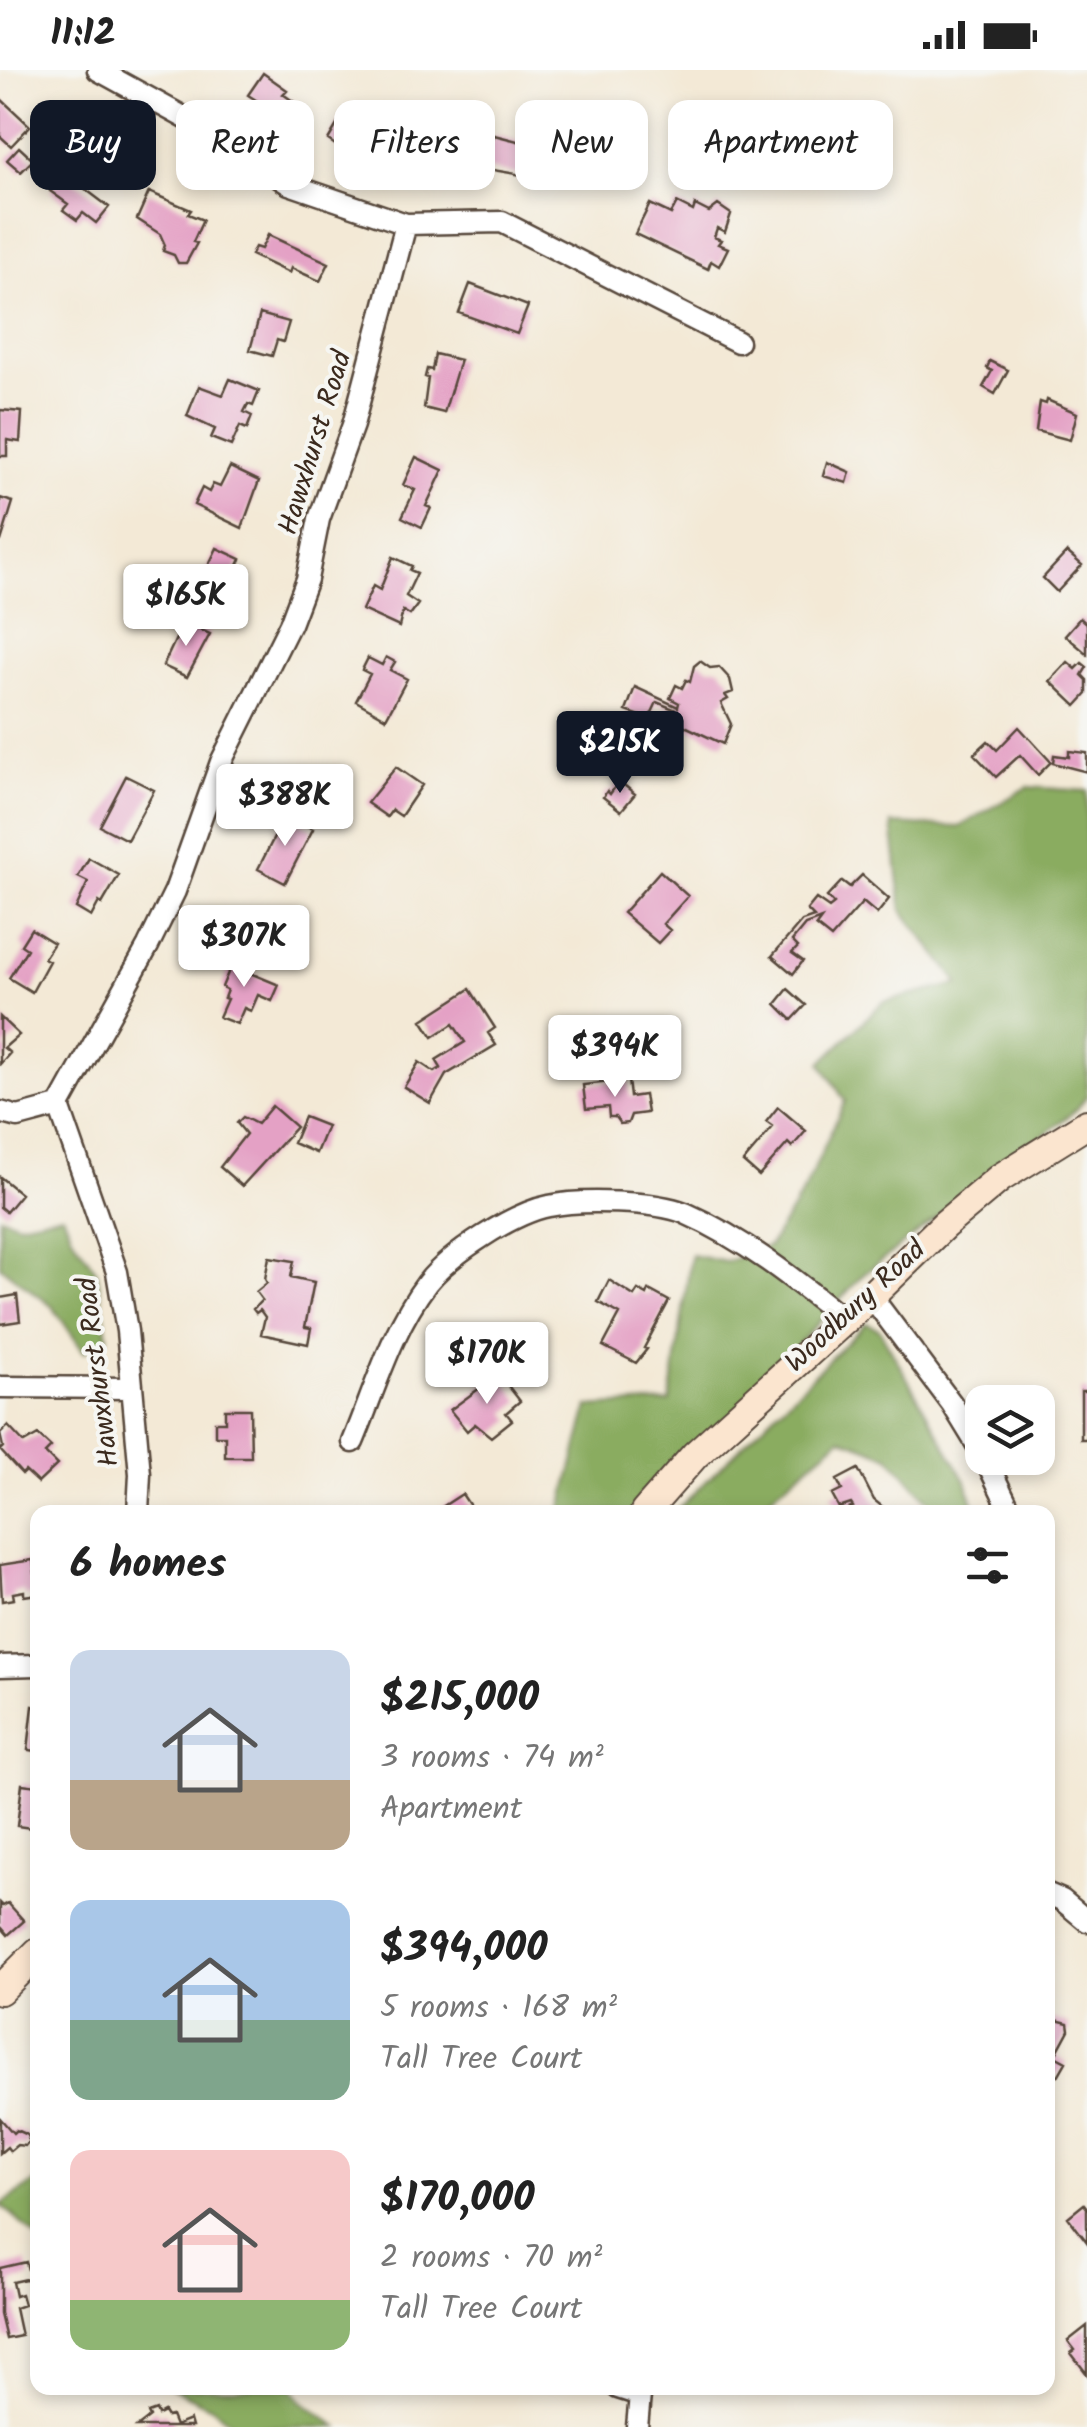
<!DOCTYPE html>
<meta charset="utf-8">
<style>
:root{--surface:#fff;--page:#f6f6f6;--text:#222;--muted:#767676;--accent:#111827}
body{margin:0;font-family:Kalam,sans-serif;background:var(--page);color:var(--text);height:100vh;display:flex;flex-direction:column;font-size:38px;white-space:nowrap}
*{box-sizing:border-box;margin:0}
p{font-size:32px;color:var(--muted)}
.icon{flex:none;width:55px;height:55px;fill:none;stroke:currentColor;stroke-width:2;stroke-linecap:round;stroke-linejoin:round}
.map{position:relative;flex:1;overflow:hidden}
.sheet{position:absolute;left:30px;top:1435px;width:1025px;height:890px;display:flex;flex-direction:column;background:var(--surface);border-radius:20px;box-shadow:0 5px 15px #0003}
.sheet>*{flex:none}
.guide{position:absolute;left:30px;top:30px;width:1028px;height:90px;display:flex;gap:20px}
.controls{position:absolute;left:965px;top:1315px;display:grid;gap:20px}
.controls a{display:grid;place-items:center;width:90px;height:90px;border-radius:20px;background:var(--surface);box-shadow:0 5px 15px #0003;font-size:50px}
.price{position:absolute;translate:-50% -85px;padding:0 22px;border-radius:10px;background:#fff;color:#222;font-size:32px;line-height:65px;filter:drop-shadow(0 2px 5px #0008)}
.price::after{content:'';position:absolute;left:50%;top:60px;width:30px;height:22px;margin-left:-15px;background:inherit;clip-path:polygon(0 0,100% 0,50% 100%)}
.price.selected{background:var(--accent);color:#fff}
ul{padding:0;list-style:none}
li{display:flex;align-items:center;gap:30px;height:250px;padding:0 40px}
li span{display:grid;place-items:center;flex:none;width:280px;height:200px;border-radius:20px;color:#555}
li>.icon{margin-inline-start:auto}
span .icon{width:120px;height:120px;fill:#fffc;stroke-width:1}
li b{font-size:42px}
h2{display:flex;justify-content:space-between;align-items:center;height:120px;padding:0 40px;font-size:42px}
.chip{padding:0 35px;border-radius:20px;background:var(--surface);box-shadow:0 5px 15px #0003;font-size:35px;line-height:90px}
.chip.selected{background:var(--accent);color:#fff}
.status{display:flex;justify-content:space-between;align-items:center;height:70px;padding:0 50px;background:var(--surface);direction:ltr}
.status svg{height:28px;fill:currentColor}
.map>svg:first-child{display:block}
.forest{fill:#8aac61;stroke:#626b40;stroke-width:2.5}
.building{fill:#e4a1c5}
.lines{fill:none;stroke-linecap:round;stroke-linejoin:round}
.minor-casing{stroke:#57473a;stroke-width:25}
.secondary-casing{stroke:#57473a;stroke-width:32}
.minor{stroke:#fff;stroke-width:20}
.secondary{stroke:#fbe5cf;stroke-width:28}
.labels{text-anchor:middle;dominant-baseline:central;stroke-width:8;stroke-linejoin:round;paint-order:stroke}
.street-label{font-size:28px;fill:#3b2a1e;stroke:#f6f6f2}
</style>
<div class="status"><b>11:12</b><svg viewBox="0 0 49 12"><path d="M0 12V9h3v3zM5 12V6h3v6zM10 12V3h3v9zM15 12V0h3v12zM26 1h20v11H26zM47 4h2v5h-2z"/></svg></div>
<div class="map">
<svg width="1087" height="2357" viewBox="0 0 1087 2357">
<rect width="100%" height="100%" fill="#f6f6f2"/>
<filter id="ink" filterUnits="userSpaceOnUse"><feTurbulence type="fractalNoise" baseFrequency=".01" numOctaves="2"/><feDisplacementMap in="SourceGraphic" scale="20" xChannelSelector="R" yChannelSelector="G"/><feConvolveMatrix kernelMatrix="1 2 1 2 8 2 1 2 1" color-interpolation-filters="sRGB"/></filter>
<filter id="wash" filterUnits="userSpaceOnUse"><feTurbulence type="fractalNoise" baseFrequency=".0048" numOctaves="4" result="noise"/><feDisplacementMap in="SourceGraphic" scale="40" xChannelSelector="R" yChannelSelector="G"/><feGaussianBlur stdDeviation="2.25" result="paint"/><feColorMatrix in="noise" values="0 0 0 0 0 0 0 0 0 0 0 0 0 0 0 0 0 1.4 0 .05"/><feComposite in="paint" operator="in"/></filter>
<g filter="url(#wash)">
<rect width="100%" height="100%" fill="#f3e9d6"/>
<path class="forest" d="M1028,717L1087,721V1025L1077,1039L863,1205L641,1442H561L588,1337L670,1332L691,1185L726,1192L769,1176L805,1119L845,1031L821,993L883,932L959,914L902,840L892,754L959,757Z
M63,1144L72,1166L97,1202L108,1268L84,1282L53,1237L0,1196V1146L19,1153Z
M866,1253L879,1259L966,1411L976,1442H938L889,1386L841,1368L752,1442H675Z
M37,2111V2168L1,2135Z
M172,2318H292L301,2330L338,2357H236L212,2337Z"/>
<g id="blocks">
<path class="building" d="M263,3L287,20L283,24L307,41L297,56L248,25Z
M0,28L30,56L11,76L0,66Z
M341,48L372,67L379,54L398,65L391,77L400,82L389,100L373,91L371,94L354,84L353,87L328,70Z
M494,65L541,77L534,107L475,97L482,71L492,73Z
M19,77L33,90L21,102L7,90Z
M64,103L109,137L96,153L83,143L77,150L63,140L68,134L50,121Z
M149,122L191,140L188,144L203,150L193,172L197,173L186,193H178L174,185L163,181L165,175L160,164L137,149Z
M677,133L693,141L695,135L709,142L718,135L731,144L725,162L717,158L714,167L721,170L718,174L728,178L719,196L711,191L708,199L635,164L650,134L671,144Z
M268,165L329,193L320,211L291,198L289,203L251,185L255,177L261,179Z
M470,214L528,236L517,264L459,243Z
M260,244L289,252L283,272L277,270L272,286L250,280Z
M435,284L460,290L444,343L424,338L428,308L425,307L427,299L432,300Z
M990,291L1008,300L995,324L983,317L992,301L987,298Z
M230,309L259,321L253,336L248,334L244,342L252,346L247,359L240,356L231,376L211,368L215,359L187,346L199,316L223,325Z
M1047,330L1077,343L1070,370L1036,361L1040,332L1046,334Z
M0,340L22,342L20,372L7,370V386H0Z
M416,387L443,400L426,436L431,438L422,457L402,447L415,420L403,415Z
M827,392L850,402L847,413L823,406Z
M230,397L259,411L242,458L194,435L202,418L209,422L213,414L220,417Z
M0,428L13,432L1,471H0Z
M217,478L241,489L232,508L228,506L216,528L197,519Z
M1067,482L1082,495L1057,522L1043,508Z
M393,487L412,496L410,500L417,503L406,526L418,534L410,545L403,541L399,557L362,540L373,516L380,520Z
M1080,548L1087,554V584L1065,565Z
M184,552L210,564L187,607L163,596Z
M386,587L395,592L390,600L407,609L386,648L356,631L370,604L362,600L368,588L382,595Z
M700,591L710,598L719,597L730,609L733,622L725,625L728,629L721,633L731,654L723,674L672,650L676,640L657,632L649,649L626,641L635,617L678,637L679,633L670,628L676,615L682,618L686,610L690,612L694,596Z
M1068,592L1076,599L1082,593L1087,597L1082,605L1087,610V624L1076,636L1050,611Z
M1019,657L1051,692L1038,705L1020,685L996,707L974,684L988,671L997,680Z
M1069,681L1087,683V702L1053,693L1054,685L1069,687Z
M396,697L422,715L401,746L392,740L387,747L367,733Z
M126,706L154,720L127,770L100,756Z
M619,711L635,724L621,741L603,727L607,721L610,724Z
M291,748L313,759L285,813L258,799L283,750L288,752Z
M89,788L119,805L102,834L99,832L91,847L76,838L88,812L78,807Z
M660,801L688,826L663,854L670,860L658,873L623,843Z
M862,805L889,829L877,844L863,832L831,868L816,856L821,849L805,855L792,871L798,877L792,883L803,891L793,904L772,886L802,851L814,847L807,840L816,829L829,838L834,834L827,827L842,811L850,817Z
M31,859L54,873L44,888L49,891L32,922L9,908L27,879L21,875Z
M235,886L254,894L250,903L279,915L272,931L258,925L251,941L244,938L237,954L219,947L227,929L224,928L227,920L222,917Z
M470,919L495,958L488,963L496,975L446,1005L430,1033L404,1017L419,992L434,1002L441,998L436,990L465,972L453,954L433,967L422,950Z
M788,919L806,935L792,950L776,934Z
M0,947L19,965L4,978L10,983L0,994Z
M628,1010L630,1027L644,1025L647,1043L631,1045L628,1053L620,1054L615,1047H609L608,1037L586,1039L583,1015Z
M272,1036L296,1057L242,1116L220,1097L246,1064L237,1053L243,1047L257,1054Z
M778,1037L806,1061L792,1077L788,1073L759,1106L743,1092L773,1057L766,1052Z
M304,1047L327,1056L316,1083L293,1073Z
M0,1107L21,1124L6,1142L0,1137Z
M269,1187L294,1191L291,1207L314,1212L305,1257L311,1258L308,1274L261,1264L265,1247L260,1240L256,1243L253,1239L262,1230L256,1222L267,1213L265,1209Z
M609,1210L634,1226L638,1220L647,1225L649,1220L669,1231L644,1278L647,1279L636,1293L603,1276L620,1244L598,1232Z
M17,1225L20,1251L0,1254V1228Z
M499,1304L520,1331L506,1343L512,1350L491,1367L475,1354L467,1361L450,1340Z
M1081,1321H1087V1369H1081Z
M225,1339H250L251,1387H225V1366H215V1352H225Z
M8,1356L24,1373L38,1365L51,1377L45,1383L57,1395L38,1413L25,1401L22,1404L0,1380L3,1377L0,1364Z
M858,1399L874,1430L884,1438L883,1442H842L853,1437L851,1434L839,1438L832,1425L842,1420L837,1410Z
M462,1424L474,1442H442L439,1439Z
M33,1490L38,1524L24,1526V1521L13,1523L14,1529L2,1531L0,1495Z
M33,1636L38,1637V1681L28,1680Z
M22,1714L38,1716V1759L17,1756Z
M0,1833L3,1836L8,1833L24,1851L8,1865L2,1858L0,1860Z
M1048,1948L1068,1953L1069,1960L1055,1986L1066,1992L1058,2006L1048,2001Z
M0,2048L13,2063L16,2060L27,2065L29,2071L25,2076L17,2075L10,2081L7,2077L0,2083Z
M1084,2134L1087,2138V2172L1068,2147Z
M26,2192L30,2208L12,2212L15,2226L21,2224L24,2235L15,2238L21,2266L6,2269L0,2244V2198Z
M1087,2256V2304L1071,2283L1075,2280L1068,2271Z
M156,2340L158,2345L164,2342L167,2347L171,2346L175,2356L190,2350L192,2357H137L150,2347L148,2343Z"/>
</g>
</g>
<g filter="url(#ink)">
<use href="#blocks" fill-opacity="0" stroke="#57473a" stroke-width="2.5"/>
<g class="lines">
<defs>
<path id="minor" d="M98,0L189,50L289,114L406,154L502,152L738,272
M0,1042L18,1047L59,1036
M871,1226L952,1334L982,1383
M0,1317L130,1318
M353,1372C375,1319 392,1259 427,1213C450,1184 513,1143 549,1136C579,1129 656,1131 685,1143C744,1169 794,1209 844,1249
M985,1388L1011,1442
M138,1442L140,1404L127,1261L117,1202L59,1036L148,876L175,821L221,692L290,554L307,509L319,449L353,355L406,154
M0,1596L38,1595
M1048,1824L1062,1830L1087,1851
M618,2318L640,2325
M637,2357L640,2325L645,2318"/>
<path id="secondary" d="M645,1442L695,1385L871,1226L944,1155L1000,1108L1087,1054
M0,1920L38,1882"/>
</defs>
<use href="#minor" class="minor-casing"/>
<use href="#secondary" class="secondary-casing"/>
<use href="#minor" class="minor"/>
<use href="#secondary" class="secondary"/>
</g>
</g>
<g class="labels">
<g class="street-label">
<text transform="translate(316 373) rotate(-73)">Hawxhurst Road</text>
<text transform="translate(856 1237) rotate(-43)">Woodbury Road</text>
<text transform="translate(99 1302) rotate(-97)">Hawxhurst Road</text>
</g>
</g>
</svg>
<div class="controls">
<a><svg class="icon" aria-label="layers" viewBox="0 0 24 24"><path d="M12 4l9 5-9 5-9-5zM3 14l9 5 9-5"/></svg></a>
</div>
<b class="price" style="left:186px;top:579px">$165K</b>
<b class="price selected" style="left:620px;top:726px">$215K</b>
<b class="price" style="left:285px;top:779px">$388K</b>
<b class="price" style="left:244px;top:920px">$307K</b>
<b class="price" style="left:615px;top:1030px">$394K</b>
<b class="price" style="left:487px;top:1337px">$170K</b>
<div class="guide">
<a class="chip selected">Buy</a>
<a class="chip">Rent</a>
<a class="chip">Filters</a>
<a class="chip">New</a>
<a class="chip">Apartment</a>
</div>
<section class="sheet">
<h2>6 homes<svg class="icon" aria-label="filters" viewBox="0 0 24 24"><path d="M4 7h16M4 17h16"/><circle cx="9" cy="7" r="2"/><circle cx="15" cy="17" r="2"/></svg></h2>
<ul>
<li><span style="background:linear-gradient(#c9d6e8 65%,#b9a48a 0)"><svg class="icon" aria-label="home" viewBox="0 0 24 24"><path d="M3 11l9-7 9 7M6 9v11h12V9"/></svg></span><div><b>$215,000</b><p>3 rooms · 74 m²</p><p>Apartment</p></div></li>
<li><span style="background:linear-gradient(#a9c7e8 60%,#7fa58c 0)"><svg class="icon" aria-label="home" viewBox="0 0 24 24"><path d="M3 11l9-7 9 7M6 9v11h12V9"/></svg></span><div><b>$394,000</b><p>5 rooms · 168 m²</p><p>Tall Tree Court</p></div></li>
<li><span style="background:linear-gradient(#f6c9c9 75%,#8fb573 0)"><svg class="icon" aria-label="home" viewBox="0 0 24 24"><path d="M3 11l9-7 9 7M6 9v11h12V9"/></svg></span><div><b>$170,000</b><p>2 rooms · 70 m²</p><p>Tall Tree Court</p></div></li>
</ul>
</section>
</div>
